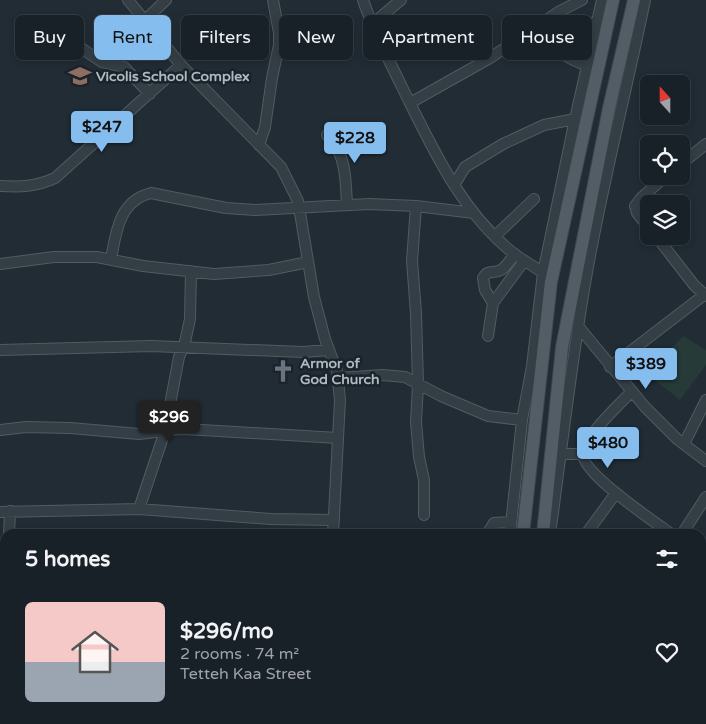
<!DOCTYPE html>
<meta charset="utf-8">
<style>
:root{--surface:#192128;--page:#222930;--text:#f1f3f6;--muted:#9fa3a8;--line:#373e45;--accent:#86bdef}
body{margin:0;font-family:"Varela Round",sans-serif;background:var(--page);color:var(--text);height:100vh;display:flex;flex-direction:column;font-size:19px;white-space:nowrap}
*{box-sizing:border-box;margin:0}
p{font-size:16px;color:var(--muted)}
.icon{flex:none;width:28px;height:28px;fill:none;stroke:currentColor;stroke-width:2;stroke-linecap:round;stroke-linejoin:round}
.map{position:relative;flex:1;overflow:hidden}
.sheet{position:absolute;left:0px;top:529px;width:706px;height:196px;display:flex;flex-direction:column;background:var(--surface);border-radius:15px 15px 0 0;box-shadow:0 2px 8px #0003,0 0 0 1px var(--line)}
.sheet>*{flex:none}
.hud{position:absolute;left:15px;top:15px;width:676px;height:45px;display:flex;gap:10px}
.needle{width:32px;rotate:339deg}
.tools{position:absolute;left:640px;top:75px;display:grid;gap:10px}
.tools a{display:grid;place-items:center;width:50px;height:50px;border-radius:8px;background:var(--surface);box-shadow:0 2px 8px #0003,0 0 0 1px var(--line);font-size:25px}
.price{position:absolute;translate:-50% -42px;padding:0 11px;border-radius:5px;background:var(--accent);color:#111;font-size:16px;line-height:32px;filter:drop-shadow(0 1px 2px #0008)}
.price::after{content:'';position:absolute;left:50%;top:30px;width:15px;height:11px;margin-left:-8px;background:inherit;clip-path:polygon(0 0,100% 0,50% 100%)}
.price.current{background:#222;color:#fff}
ul{padding:0;list-style:none}
li{display:flex;align-items:center;gap:15px;height:125px;padding:0 25px}
li span{display:grid;place-items:center;flex:none;width:140px;height:100px;border-radius:8px;color:#555}
li>.icon{margin-inline-start:auto}
span .icon{width:60px;height:60px;fill:#fffc;stroke-width:1}
li b{font-size:21px}
h2{display:flex;justify-content:space-between;align-items:center;height:60px;padding:0 25px;font-size:21px}
.tag{padding:0 18px;border-radius:8px;background:var(--surface);box-shadow:0 2px 8px #0003,0 0 0 1px var(--line);font-size:18px;line-height:45px}
.tag.current{background:var(--accent);color:#111}
.map>svg:first-child{display:block}
.green{fill:#263a37}
.lines{fill:none;stroke-linecap:round;stroke-linejoin:round}
.minor-casing{stroke:#525b63;stroke-width:12}
.major-casing{stroke:#3e464f;stroke-width:14}
.minor{stroke:#343e45;stroke-width:10}
.major{stroke:#525d65;stroke-width:12}
.labels{text-anchor:middle;dominant-baseline:central;stroke-width:5;stroke-linejoin:round;paint-order:stroke}
.poi-label{font-size:14px;font-weight:bold;fill:#aeb9c2;stroke:#1a222a;text-anchor:start}
</style>
<div class="map">
<svg width="706" height="724" viewBox="0 0 706 724">
<rect width="100%" height="100%" fill="#212c35"/>
<path class="green" d="M683,336L706,350V365L680,400L647,374Z"/>
<g class="lines">
<defs>
<path id="minor" d="M128,0L181,65L281,167L298,201L314,297L325,339L337,371L340,400L333,534
M363,0C373,30 388,58 402,87C432,147 462,215 517,256C526,262 535,267 543,273
M145,20L166,0
M45,24L102,62L124,67L150,94
M372,24L401,0
M587,66C578,62 564,57 559,49C557,45 558,41 559,37C563,20 582,22 597,23
M410,103L490,58L560,11L582,0
M327,135C330,140 335,144 337,148C346,164 346,187 347,205
M259,145L265,127L272,78L279,45V33L273,0
M681,164L706,144
M454,185L465,167L503,144L544,125L575,119
M0,186C21,187 35,187 55,178L181,65
M416,206L412,261L416,313L418,384L416,422L419,457L424,480V515
M649,228L637,213L635,206L641,198L666,176
M495,236L534,199
M656,236L694,285L706,296
M111,259C116,232 119,201 151,193L226,208L255,210L369,204L416,206L474,213
M0,264L54,257H97L143,266L214,274L269,270L308,262
M493,303L485,290L483,278C488,269 493,274 501,270C506,267 511,259 515,254
M578,326L645,407L677,439L706,461
M488,336L493,303L524,261
M0,350L151,346L303,352L329,350
M610,367L704,295
M338,378L383,375L405,377L441,396L488,416L522,420
M631,392C617,407 589,432 583,452C578,471 655,522 671,534
M0,430L26,427L70,428L139,434L179,429L202,430L338,438
M684,444L706,400
M561,454H583
M139,509L165,431L179,357L185,342L190,319L191,271
M0,512L139,509L271,519L334,520
M9,534L10,511
M487,534L494,523L511,522
M510,534L522,420L532,366L543,273L575,119L602,0
M550,534C562,449 571,363 586,278C602,185 626,93 645,0
M586,534L616,493
M682,534L706,497
M0,595L5,590
M701,652L706,636
M0,714H5
M36,720L52,724
M391,720L395,724
M546,720L547,724
M593,720L594,724
M12,724L14,720
M320,724V720
M469,724L480,720
M677,724L679,720"/>
<path id="major" d="M523,534L551,282L613,0
M543,534L562,347L609,108L634,0
M558,720L560,724
M582,720L584,724"/>
</defs>
<use href="#minor" class="minor-casing"/>
<use href="#major" class="major-casing"/>
<use href="#minor" class="minor"/>
<use href="#major" class="major"/>
</g>
<defs>
<symbol id="school-bare" viewBox="-9 -9 18 18"><path d="M0-5L7-2L0 1L-7-2ZM-4 1L0 2.5L4 1V4Q0 6-4 4Z" fill="#8d6e63" stroke="#1a222a" stroke-width="2.5" paint-order="stroke"/></symbol>
<symbol id="church-bare" viewBox="-9 -9 18 18"><path d="M-1.2-6h2.4v3.5h3.3v2.4h-3.3V6h-2.4V-.1h-3.3v-2.4h3.3Z" fill="#6b7280" stroke="#1a222a" stroke-width="2.5" paint-order="stroke"/></symbol>
</defs>
<g fill-rule="evenodd">
<use href="#school-bare" x="64" y="60" width="32" height="32"/>
<use href="#church-bare" x="267" y="355" width="32" height="32"/>
</g>
<g class="labels">
<g class="poi-label">
<text x="96" y="76">Vicolis School Complex</text>
<text x="300" y="363">Armor of<tspan x="300" dy="16">God Church</tspan></text>
</g>
</g>
</svg>
<div class="tools">
<a><svg class="needle" viewBox="-14 -14 28 28"><path d="M0-13l5 13h-10z" fill="#e53935"/><path d="M0 13l5-13h-10z" fill="#9fa3a8"/></svg></a>
<a><svg class="icon" aria-label="locate" viewBox="0 0 24 24"><circle cx="12" cy="12" r="6"/><path d="M12 2v4M12 18v4M2 12h4M18 12h4"/></svg></a>
<a><svg class="icon" aria-label="layers" viewBox="0 0 24 24"><path d="M12 4l9 5-9 5-9-5zM3 14l9 5 9-5"/></svg></a>
</div>
<b class="price" style="left:102px;top:153px">$247</b>
<b class="price" style="left:355px;top:164px">$228</b>
<b class="price" style="left:646px;top:390px">$389</b>
<b class="price current" style="left:169px;top:443px">$296</b>
<b class="price" style="left:608px;top:469px">$480</b>
<div class="hud">
<a class="tag">Buy</a>
<a class="tag current">Rent</a>
<a class="tag">Filters</a>
<a class="tag">New</a>
<a class="tag">Apartment</a>
<a class="tag">House</a>
</div>
<section class="sheet">
<h2>5 homes<svg class="icon" aria-label="filters" viewBox="0 0 24 24"><path d="M4 7h16M4 17h16"/><circle cx="9" cy="7" r="2"/><circle cx="15" cy="17" r="2"/></svg></h2>
<ul>
<li><span style="background:linear-gradient(#f6c9c9 60%,#9aa5b1 0)"><svg class="icon" aria-label="home" viewBox="0 0 24 24"><path d="M3 11l9-7 9 7M6 9v11h12V9"/></svg></span><div><b>$296/mo</b><p>2 rooms · 74 m²</p><p>Tetteh Kaa Street</p></div><svg class="icon" aria-label="heart" viewBox="0 0 24 24"><path d="M12 20l-8-8c-3-5 5-10 8-4 3-6 11-1 8 4z"/></svg></li>
</ul>
</section>
</div>
